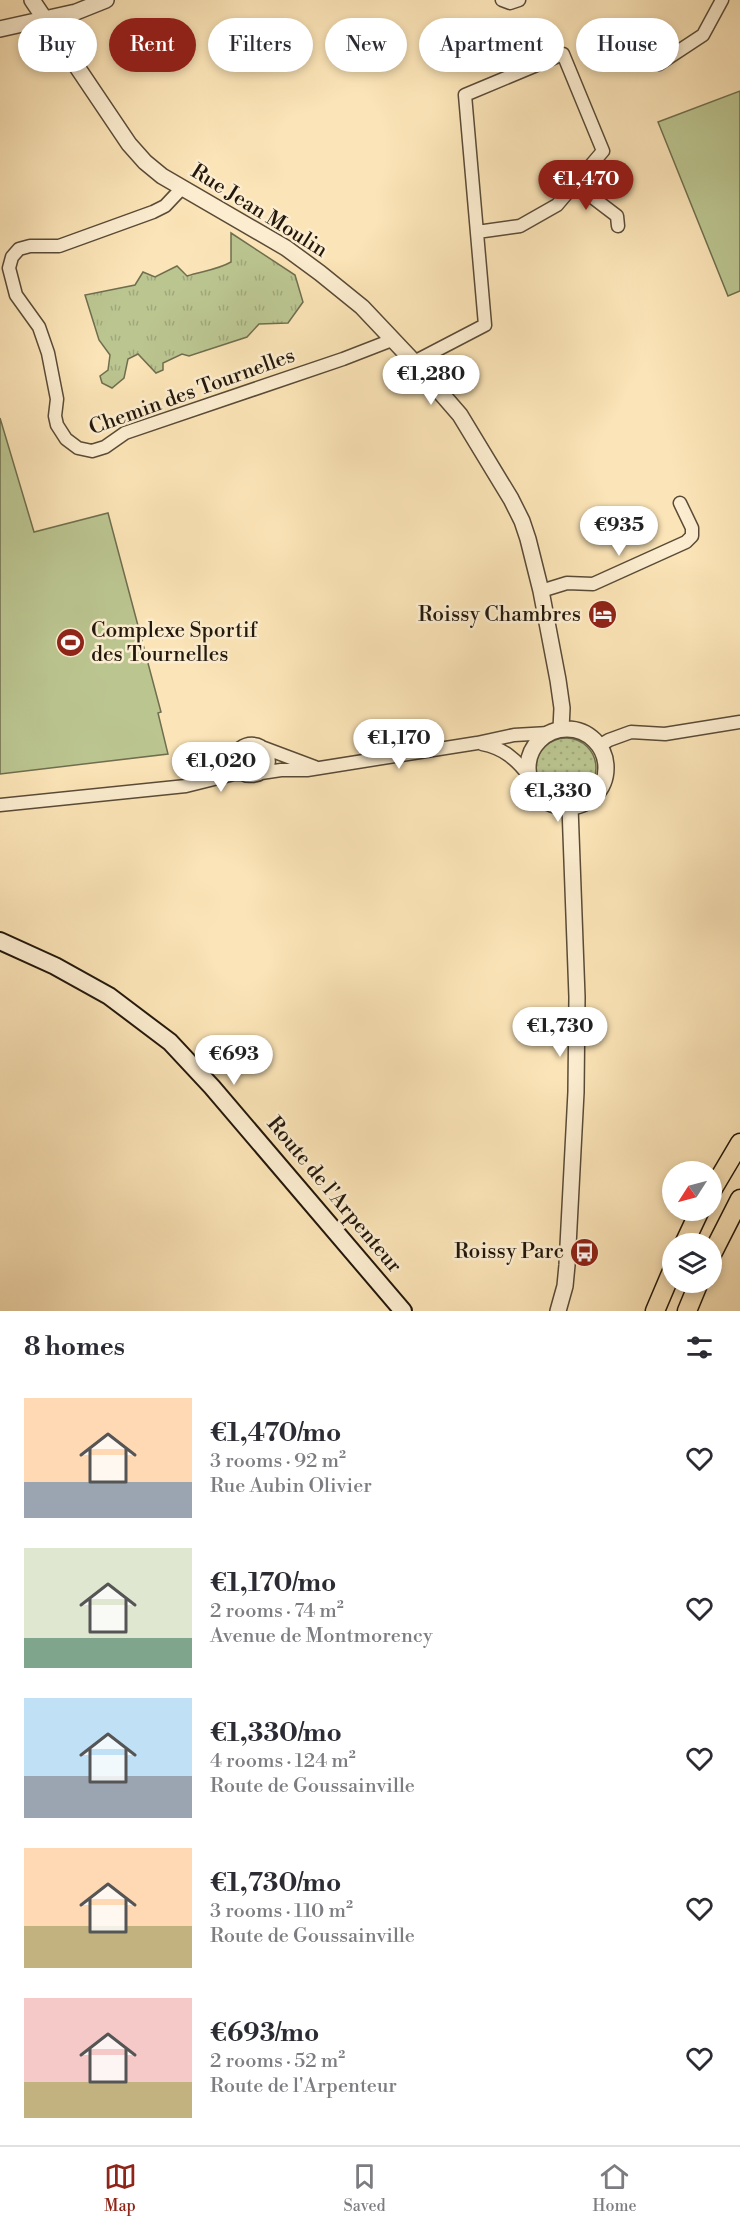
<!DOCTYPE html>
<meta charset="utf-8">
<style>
:root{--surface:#fff;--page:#f2f2f3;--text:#2b2b33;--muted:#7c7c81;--line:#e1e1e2;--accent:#8f2418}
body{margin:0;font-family:"Libre Bodoni",serif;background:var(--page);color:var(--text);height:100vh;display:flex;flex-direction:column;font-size:22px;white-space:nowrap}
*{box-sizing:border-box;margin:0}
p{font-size:20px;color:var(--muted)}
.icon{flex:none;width:33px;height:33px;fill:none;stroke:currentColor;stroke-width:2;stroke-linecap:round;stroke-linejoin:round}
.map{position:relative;height:1311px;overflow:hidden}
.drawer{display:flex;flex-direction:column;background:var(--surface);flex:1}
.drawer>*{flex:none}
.banner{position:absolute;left:18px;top:18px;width:705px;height:54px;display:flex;gap:12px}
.needle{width:39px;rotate:234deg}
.controls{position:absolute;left:662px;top:1161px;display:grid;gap:12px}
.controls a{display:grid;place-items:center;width:60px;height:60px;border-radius:50%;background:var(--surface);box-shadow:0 3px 9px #0003;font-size:30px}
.price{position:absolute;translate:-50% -51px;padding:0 14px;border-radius:21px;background:#fff;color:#222;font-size:20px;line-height:39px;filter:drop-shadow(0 2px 3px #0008)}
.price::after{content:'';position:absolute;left:50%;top:36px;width:18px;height:14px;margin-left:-9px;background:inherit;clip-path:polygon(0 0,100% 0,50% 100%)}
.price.on{background:var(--accent);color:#fff}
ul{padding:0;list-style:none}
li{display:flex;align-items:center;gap:18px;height:150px;padding:0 24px}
li span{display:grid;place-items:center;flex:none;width:168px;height:120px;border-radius:0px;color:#555}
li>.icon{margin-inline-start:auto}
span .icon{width:72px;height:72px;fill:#fffc;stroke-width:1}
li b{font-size:26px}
h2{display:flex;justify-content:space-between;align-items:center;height:72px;padding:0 24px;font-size:26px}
.chip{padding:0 21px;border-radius:27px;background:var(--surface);box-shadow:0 3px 9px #0003;font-size:21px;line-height:54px}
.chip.on{background:var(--accent);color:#fff}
.dock{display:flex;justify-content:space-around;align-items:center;height:84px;border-top:2px solid var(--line);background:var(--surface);font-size:16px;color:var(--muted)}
.dock a{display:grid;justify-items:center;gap:3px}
.dock .on{color:var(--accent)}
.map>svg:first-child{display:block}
.grass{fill:url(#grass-dots);stroke:#6f6e4e;stroke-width:1.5}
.park{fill:url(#park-tufts);stroke:#6f6e4e;stroke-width:1.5}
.garden{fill:#bbc590;stroke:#6f6e4e;stroke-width:1.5}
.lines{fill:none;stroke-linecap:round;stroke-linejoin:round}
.minor-casing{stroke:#594b37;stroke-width:15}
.tertiary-casing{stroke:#594b37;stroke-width:18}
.secondary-casing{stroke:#23180c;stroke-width:20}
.primary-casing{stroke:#23180c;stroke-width:21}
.minor{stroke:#fcedd0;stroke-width:12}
.tertiary{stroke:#fcedd0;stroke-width:15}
.secondary{stroke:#fcedd0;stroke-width:16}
.primary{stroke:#fbe4b7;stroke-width:18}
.labels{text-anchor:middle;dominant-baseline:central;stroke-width:5;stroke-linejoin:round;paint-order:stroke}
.street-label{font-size:21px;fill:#23180c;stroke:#fcedd0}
.poi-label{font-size:21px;fill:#23180c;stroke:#fcedd0;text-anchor:end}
</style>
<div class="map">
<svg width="740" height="1311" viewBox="0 0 740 1311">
<defs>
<pattern id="grass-dots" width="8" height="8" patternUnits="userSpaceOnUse" patternTransform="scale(1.5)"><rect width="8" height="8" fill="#bbc590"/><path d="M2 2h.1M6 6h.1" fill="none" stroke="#a0a87b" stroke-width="1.8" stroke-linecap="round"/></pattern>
<pattern id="park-tufts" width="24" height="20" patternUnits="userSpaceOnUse" patternTransform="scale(1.5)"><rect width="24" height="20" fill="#bbc590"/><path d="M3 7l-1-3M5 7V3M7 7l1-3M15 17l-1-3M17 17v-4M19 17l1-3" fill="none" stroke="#a0a87b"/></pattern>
</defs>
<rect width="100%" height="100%" fill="#fbe4b7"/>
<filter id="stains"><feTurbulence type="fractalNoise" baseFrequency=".00333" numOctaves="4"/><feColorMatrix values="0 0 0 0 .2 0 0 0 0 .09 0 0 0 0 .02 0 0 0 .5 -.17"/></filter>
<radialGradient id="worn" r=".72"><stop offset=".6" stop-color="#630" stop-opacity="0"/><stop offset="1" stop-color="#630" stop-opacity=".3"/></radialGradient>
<path class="grass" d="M536 768a30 30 0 1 1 60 0a30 30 0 1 1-60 0Z"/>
<path class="park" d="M231,233L295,275L303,302L288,323L259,324L247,337L189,356L182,354L163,363V370L156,373L138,354L128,359L124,378L112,388L102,383L100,376L108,370L110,355L99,340L85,295L135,285L143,272L155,277L177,266L187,276C202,271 217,270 231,262Z"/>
<path class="garden" d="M740,91V291L728,296L658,122Z
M0,418L34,532L108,513L161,712L158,713L168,754L0,774Z"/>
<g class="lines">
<defs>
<path id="minor" d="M502,0L510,3L519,0
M659,64L703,35L722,0
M575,184L617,216L618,226
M182,188L165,206L153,212L59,246H30L19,249L12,257L9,268L16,295L39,327L48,353L57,399L55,416L57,425L66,439L78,448L92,451L105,447L125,433L343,359L392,340
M414,362L485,325L465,95L563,54L603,151L557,205L520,226L477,232
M541,591L567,583L593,584L686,542L692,536V528L680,503
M482,744C503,748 516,759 529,776
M259,746L315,767
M599,746L609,740L631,732L665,734L740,722
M261,773L281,770H307L477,743L514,735L549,733
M200,781C213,770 227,759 240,748C248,742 260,742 265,751C284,780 222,788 238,751
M0,805L186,786L234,774H243"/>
<path id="tertiary" d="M32,0L129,144L145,162L162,176L286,248L320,273L362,307L414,362L460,415L511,499L522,521L528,539L541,591L558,680L562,708L561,729
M0,29L76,12L106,0
M528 768a39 39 0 1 1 78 0a39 39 0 1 1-78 0Z
M558,1311L565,1286L567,1265L576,1092L577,997L570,807"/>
<path id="secondary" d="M0,941L55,966L109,996L170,1042L212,1087L403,1311"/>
<path id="primary" d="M711,1192L740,1143
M684,1244L700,1210
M711,1256L740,1199
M655,1311L672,1271
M687,1311L699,1282"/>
</defs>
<use href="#minor" class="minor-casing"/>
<use href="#tertiary" class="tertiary-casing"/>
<use href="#secondary" class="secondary-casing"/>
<use href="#primary" class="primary-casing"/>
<use href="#minor" class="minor"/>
<use href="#tertiary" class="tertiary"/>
<use href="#secondary" class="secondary"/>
<use href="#primary" class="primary"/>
</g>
<defs>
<symbol id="hotel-disc" viewBox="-11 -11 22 22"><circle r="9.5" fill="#8f2418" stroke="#fcedd0"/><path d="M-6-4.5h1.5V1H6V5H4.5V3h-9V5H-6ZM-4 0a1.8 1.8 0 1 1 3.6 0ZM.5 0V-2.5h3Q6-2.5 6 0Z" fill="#fff"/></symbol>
<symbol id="stadium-disc" viewBox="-11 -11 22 22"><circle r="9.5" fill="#8f2418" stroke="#fcedd0"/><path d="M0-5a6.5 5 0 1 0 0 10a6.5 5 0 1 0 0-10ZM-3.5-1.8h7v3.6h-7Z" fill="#fff"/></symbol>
<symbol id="bus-disc" viewBox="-11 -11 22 22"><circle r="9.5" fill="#8f2418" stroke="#fcedd0"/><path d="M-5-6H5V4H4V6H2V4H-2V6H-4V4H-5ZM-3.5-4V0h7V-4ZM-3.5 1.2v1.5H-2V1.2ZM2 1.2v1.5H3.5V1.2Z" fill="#fff"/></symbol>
</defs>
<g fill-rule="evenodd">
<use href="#hotel-disc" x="586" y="598" width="33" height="33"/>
<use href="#stadium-disc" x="54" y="626" width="33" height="33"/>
<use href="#bus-disc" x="568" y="1236" width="33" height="33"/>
</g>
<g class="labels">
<g class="street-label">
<text transform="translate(259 211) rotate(32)">Rue Jean Moulin</text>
<text transform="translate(192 392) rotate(-20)">Chemin des Tournelles</text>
<text transform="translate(334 1195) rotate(50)">Route de l'Arpenteur</text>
</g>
<g class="poi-label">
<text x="581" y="615">Roissy Chambres</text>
<text x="91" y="631" text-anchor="start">Complexe Sportif<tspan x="91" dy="24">des Tournelles</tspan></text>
<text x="564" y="1252">Roissy Parc</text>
</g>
</g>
<rect width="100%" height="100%" filter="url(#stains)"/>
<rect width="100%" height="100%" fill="url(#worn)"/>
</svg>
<div class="controls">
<a><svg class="needle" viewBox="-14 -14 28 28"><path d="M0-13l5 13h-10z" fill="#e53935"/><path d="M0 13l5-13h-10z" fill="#7c7c81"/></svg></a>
<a><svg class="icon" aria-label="layers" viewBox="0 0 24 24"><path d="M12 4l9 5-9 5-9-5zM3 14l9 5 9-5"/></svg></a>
</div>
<b class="price on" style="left:586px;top:211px">€1,470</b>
<b class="price" style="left:431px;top:406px">€1,280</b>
<b class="price" style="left:619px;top:557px">€935</b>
<b class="price" style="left:399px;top:770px">€1,170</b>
<b class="price" style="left:221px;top:793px">€1,020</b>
<b class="price" style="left:558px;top:823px">€1,330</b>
<b class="price" style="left:560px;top:1058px">€1,730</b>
<b class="price" style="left:234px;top:1086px">€693</b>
<div class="banner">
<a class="chip">Buy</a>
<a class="chip on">Rent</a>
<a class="chip">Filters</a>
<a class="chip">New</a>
<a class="chip">Apartment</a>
<a class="chip">House</a>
</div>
</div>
<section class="drawer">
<h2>8 homes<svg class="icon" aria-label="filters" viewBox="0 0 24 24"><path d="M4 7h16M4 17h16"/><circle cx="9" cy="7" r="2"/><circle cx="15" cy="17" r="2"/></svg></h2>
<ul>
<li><span style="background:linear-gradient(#ffd9b3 70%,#9aa5b1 0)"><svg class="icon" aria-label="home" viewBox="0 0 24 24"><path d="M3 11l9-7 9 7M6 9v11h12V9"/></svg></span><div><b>€1,470/mo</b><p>3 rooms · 92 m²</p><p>Rue Aubin Olivier</p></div><svg class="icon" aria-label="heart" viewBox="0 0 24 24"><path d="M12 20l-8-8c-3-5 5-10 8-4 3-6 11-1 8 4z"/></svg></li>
<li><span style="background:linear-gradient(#dfe7d0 75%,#7fa58c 0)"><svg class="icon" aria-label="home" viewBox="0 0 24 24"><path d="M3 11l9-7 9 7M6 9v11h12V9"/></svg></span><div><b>€1,170/mo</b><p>2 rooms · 74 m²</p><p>Avenue de Montmorency</p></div><svg class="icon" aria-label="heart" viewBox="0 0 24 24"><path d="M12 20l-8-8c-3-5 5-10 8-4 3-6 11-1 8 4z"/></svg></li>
<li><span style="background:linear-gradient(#bfe0f5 65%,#9aa5b1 0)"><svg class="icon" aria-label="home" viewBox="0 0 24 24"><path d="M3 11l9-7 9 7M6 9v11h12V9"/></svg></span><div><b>€1,330/mo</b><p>4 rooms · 124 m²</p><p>Route de Goussainville</p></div><svg class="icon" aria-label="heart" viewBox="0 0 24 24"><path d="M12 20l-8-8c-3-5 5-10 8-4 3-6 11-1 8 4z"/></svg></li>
<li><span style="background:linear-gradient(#ffd9b3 65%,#c2b280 0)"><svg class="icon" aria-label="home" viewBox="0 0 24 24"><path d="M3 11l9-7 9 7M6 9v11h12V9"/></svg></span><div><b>€1,730/mo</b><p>3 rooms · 110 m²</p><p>Route de Goussainville</p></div><svg class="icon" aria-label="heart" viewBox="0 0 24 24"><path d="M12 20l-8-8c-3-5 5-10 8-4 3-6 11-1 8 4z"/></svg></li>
<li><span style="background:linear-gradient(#f6c9c9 70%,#c2b280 0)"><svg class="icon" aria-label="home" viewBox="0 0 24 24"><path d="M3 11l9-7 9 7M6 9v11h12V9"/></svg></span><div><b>€693/mo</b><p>2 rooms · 52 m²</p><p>Route de l'Arpenteur</p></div><svg class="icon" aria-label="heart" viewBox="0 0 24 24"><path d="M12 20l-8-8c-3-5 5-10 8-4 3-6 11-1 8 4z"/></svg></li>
</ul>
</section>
<nav class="dock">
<a class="on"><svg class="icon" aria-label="map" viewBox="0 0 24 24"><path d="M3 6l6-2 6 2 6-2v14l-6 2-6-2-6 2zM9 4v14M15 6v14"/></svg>Map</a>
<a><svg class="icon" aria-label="saved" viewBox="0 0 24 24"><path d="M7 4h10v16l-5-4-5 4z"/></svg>Saved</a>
<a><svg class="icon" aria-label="home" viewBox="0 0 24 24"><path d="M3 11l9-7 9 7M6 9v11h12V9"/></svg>Home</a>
</nav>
